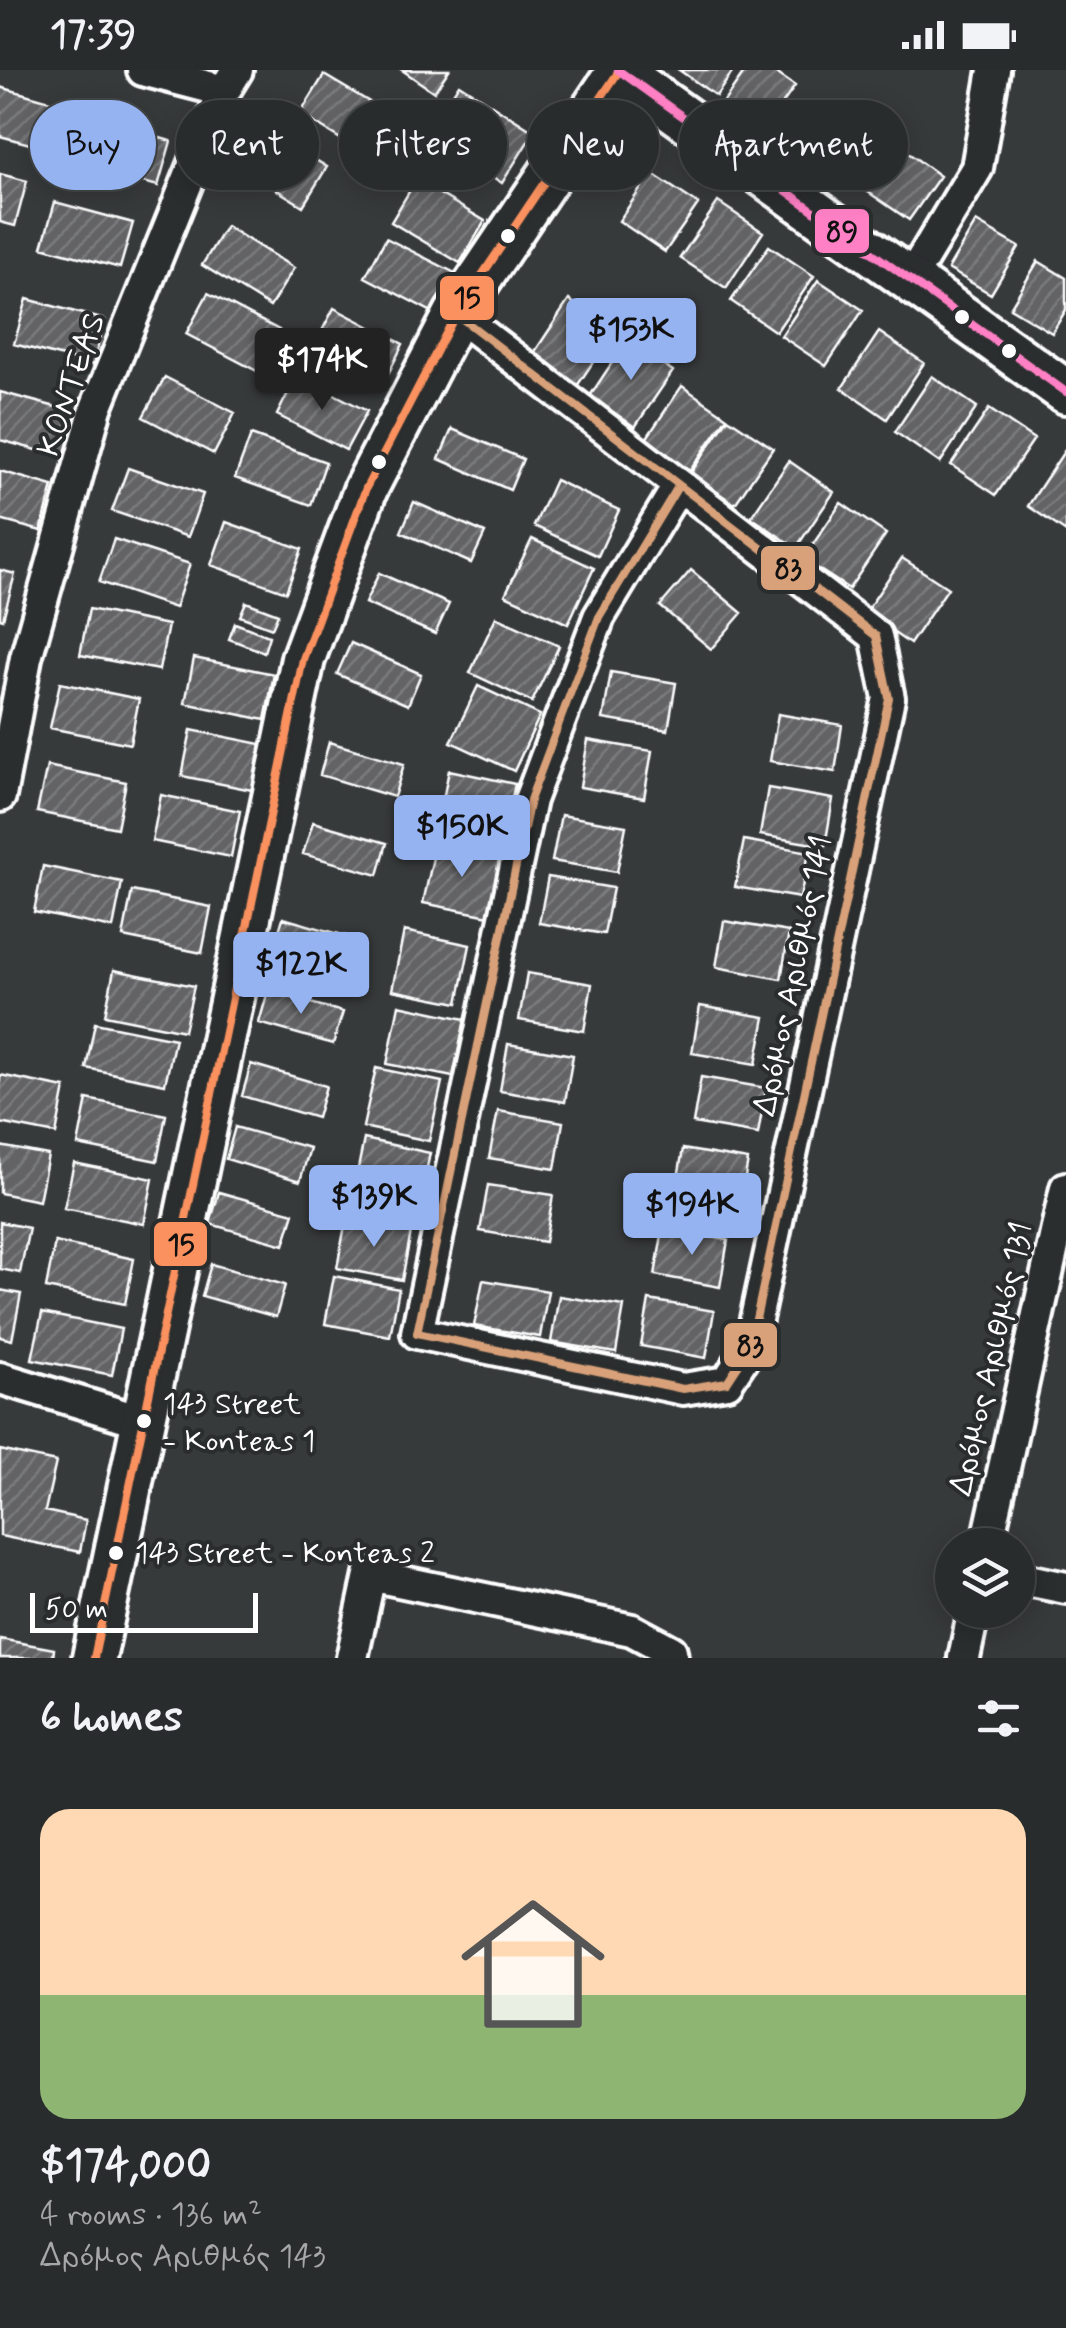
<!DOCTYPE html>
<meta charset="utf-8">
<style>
:root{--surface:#292c2c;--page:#353838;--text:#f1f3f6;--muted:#a5a7a9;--line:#454848;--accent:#95b2f1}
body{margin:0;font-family:Mynerve,sans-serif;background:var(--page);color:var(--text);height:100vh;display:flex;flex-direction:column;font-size:38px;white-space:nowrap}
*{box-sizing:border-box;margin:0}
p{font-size:32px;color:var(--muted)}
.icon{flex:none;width:55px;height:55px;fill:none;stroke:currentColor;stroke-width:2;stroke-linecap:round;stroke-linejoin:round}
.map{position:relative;height:1588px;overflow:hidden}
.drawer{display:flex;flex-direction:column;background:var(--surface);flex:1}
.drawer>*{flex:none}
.hud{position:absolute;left:30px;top:30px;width:1008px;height:90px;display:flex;gap:20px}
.controls{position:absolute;left:935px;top:1458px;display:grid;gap:20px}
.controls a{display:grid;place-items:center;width:100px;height:100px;border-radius:50%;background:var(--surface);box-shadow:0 5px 25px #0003,0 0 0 2px var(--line);font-size:50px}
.scale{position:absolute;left:30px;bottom:25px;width:228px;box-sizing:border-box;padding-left:10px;border:5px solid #fff;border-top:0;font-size:28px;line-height:35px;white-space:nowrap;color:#fff;-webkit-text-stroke:8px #2a2d2e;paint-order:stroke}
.price{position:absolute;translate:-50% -85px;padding:0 22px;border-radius:10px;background:var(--accent);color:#111;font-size:32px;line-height:65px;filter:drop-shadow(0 2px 5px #0008)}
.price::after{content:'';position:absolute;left:50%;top:60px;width:30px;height:22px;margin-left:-15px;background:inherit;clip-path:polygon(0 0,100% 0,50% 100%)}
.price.on{background:#222;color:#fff}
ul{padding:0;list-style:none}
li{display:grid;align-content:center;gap:20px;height:530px;padding:0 40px}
li span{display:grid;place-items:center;height:310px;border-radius:30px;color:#555}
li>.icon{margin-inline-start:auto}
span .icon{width:180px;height:180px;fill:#fffc;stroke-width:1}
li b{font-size:42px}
h2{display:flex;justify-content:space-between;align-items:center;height:120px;padding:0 40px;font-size:42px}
.chip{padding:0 35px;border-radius:45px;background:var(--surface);box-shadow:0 5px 25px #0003,0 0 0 2px var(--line);font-size:35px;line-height:90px}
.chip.on{background:var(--accent);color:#111}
.status{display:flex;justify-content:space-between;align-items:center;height:70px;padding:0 50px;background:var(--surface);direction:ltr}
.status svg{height:28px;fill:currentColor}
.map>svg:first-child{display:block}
.building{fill:url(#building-hatch);stroke:#fff;stroke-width:2.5}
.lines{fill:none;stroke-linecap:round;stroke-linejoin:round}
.street-casing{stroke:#fff;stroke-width:38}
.secondary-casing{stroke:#fff;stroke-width:50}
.street{stroke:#2a2d2e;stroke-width:30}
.secondary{stroke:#2a2d2e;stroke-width:42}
.bus-1-casing{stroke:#2a2d2e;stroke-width:15}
.bus-2-casing{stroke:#2a2d2e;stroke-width:15}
.bus-3-casing{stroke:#2a2d2e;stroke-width:15}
.bus-1{stroke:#fa915f;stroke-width:8}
.bus-2{stroke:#ff80c5;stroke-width:8}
.bus-3{stroke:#d9a179;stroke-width:8}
.bus-dot{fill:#fff;stroke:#2a2d2e;stroke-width:4}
.labels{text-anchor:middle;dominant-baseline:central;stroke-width:8;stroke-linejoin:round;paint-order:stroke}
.bus-label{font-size:30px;fill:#fff;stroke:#2a2d2e;text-anchor:start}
.street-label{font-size:32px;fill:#fff;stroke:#2a2d2e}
.line-badge{stroke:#2a2d2e;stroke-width:4}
.pale-badge-label{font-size:28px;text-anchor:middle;font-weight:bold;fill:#111}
</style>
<div class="status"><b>17:39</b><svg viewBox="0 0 49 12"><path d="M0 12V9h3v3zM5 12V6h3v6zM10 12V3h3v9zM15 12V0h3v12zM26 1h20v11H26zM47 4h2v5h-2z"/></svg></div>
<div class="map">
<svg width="1066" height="1588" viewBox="0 0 1066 1588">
<defs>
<pattern id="building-hatch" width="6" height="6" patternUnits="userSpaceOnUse" patternTransform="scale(2.5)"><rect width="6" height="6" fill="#636465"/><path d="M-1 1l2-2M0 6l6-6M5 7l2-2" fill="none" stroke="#7a7b7c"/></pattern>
</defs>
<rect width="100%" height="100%" fill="#373a3b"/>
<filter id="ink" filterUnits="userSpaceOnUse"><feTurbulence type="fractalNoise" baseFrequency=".01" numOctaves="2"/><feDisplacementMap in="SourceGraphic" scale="20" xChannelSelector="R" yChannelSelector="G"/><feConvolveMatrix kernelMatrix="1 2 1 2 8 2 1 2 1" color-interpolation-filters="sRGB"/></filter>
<g filter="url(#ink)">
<path class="building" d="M402,0H449L434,22Z
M679,0H734L716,26Z
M746,0H772L795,16L763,61L723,33Z
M324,5L393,46L368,86L300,44Z
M459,14L534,62L502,113L427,65Z
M0,17L68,36L56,81L0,66Z
M827,33L867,62L836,106L795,78Z
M93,49L171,71L158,116L80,95Z
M259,55L327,97L303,136L235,94Z
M900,77L940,106L909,150L868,122Z
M651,103L698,134L665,182L619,151Z
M0,104L27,111L15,156L0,152Z
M416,110L485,151L460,193L391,152Z
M55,132L133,153L120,198L42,177Z
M718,132L763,162L726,218L680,188Z
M976,152L1019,177L991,224L948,199Z
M226,156L294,198L270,237L202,195Z
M386,168L455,203L434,243L365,207Z
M769,176L814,206L776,262L731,231Z
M1038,191L1066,208V240L1052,263L1010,238Z
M818,210L863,240L826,296L781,266Z
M208,223L279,260L257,301L186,264Z
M27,229L105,250L93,295L14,274Z
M569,230L614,261L577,316L532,286Z
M334,238L403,274L383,314L313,278Z
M879,262L924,293L887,349L842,318Z
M627,270L673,301L635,357L590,326Z
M297,305L367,341L346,380L277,345Z
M932,306L977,337L940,393L895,362Z
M165,307L235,343L214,384L143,347Z
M682,316L727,347L689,402L644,372Z
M0,322L78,343L66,388L0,370Z
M989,339L1034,369L996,425L951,395Z
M728,348L773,378L735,434L690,404Z
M452,359L523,389L510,420L439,389Z
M251,365L326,392L311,435L235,408Z
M1065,380L1066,381V462L1028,436Z
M789,391L834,422L796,478L751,447Z
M128,398L203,424L188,467L112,441Z
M0,401L53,416L41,461L0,450Z
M555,410L619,440L598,486L534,456Z
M414,432L485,463L471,493L401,462Z
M841,433L886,464L849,519L803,489Z
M226,452L302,479L286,522L211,495Z
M114,469L190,494L175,538L99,512Z
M532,469L594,498L568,554L505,525Z
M902,488L948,518L910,574L865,543Z
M0,500L15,504L3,549L0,548Z
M691,500L742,543L711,579L660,536Z
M379,503L449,534L435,564L365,533Z
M246,532L278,544L272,558L240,546Z
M89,539L168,555L159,600L80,585Z
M496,547L559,576L532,632L470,603Z
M235,553L269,566L264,582L229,569Z
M351,573L421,604L408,635L337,604Z
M194,588L274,604L265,650L185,633Z
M611,602L676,613L668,660L603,649Z
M60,613L139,629L130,674L50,658Z
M478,616L540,645L514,701L451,672Z
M778,644L842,655L835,702L770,691Z
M191,660L271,676L262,722L182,706Z
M588,670L652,681L644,728L580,717Z
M329,672L404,694L394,727L320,705Z
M47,696L126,712L117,758L37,742Z
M449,700L515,714L502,773L437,759Z
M768,718L833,729L825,776L760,765Z
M161,725L240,741L231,787L152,771Z
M561,745L626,756L617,802L552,791Z
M313,752L387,773L378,805L303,784Z
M744,770L809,782L800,828L735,817Z
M436,774L501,788L489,846L423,833Z
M43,796L122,812L113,858L34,842Z
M548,807L613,818L604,864L539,853Z
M132,821L211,837L202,883L123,867Z
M283,848L357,869L348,902L273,880Z
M724,851L789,862L781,909L716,897Z
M404,861L470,875L458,933L392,920Z
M114,900L194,916L184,961L105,945Z
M527,903L592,914L584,961L519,950Z
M268,921L343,942L333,974L259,953Z
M399,935L465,949L453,1007L387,994Z
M700,936L765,947L756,994L692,983Z
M95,953L175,969L165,1014L86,998Z
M508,974L573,985L565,1032L500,1021Z
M251,994L326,1016L317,1048L242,1026Z
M376,998L442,1012L429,1071L363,1057Z
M0,1005L65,1018L56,1064L0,1053Z
M701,1007L766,1018L758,1064L693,1053Z
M87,1029L166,1045L157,1091L78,1075Z
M498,1041L563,1052L555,1099L489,1088Z
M235,1057L310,1078L300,1111L226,1089Z
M364,1069L430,1083L418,1141L352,1128Z
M0,1076L48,1085L39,1131L0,1123Z
M683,1079L748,1090L740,1136L675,1125Z
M74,1093L153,1109L144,1154L64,1138Z
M488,1115L553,1125L545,1172L480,1161Z
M219,1122L294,1143L284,1175L210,1154Z
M346,1150L411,1162L402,1210L337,1198Z
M0,1152L29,1158L20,1203L0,1199Z
M663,1159L728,1170L720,1217L655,1205Z
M55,1172L134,1189L125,1234L46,1218Z
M211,1194L285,1215L276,1247L202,1226Z
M334,1206L399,1219L390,1266L325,1254Z
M483,1210L548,1221L540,1267L474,1256Z
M0,1220L21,1224L12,1270L0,1267Z
M559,1226L624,1236L616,1283L551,1272Z
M649,1230L714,1241L706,1288L641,1276Z
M42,1243L121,1259L112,1305L32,1289Z
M0,1380L56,1392L45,1441L86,1450L80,1482L0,1466Z
M0,1569L54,1579L53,1588H0Z"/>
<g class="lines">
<defs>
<path id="street" d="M143,0L224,21
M911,208L977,98L994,0
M456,244L876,566L889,628L750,1277L727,1312L683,1319L417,1263L530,730L599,547L679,415
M0,726L26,588L96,338L224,21L237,0
M0,1308L144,1352
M987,1475L1066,1118
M1018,1508L1066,1518
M352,1588L370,1505L632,1560L671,1581L672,1588
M964,1588L974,1540"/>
<path id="secondary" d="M94,1588L303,589L366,418L456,244L619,1L1066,322"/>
</defs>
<use href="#street" class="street-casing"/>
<use href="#secondary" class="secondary-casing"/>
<use href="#street" class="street"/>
<use href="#secondary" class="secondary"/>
<defs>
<path id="bus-1" d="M94,1588L303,589L366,418L456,244L619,1"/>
<path id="bus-2" d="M618,0L1066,322"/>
<path id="bus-3" d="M456,244L876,566L889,628L750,1277L727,1312L683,1319L417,1263L530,730L599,547L679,415"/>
</defs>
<use href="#bus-1" class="bus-1-casing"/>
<use href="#bus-2" class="bus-2-casing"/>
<use href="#bus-3" class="bus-3-casing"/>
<use href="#bus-1" class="bus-1"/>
<use href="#bus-2" class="bus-2"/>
<use href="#bus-3" class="bus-3"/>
</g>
</g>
<g class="bus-dot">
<circle cx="508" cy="166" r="9"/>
<circle cx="962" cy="247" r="9"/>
<circle cx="1009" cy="281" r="9"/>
<circle cx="379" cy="392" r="9"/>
<circle cx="144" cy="1351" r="9"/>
<circle cx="116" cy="1483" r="9"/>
</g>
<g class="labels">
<g class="bus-label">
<text x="163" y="1334">143 Street<tspan x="163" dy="37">- Konteas 1</tspan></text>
<text x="135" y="1483">143 Street - Konteas 2</text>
</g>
<g class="street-label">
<text transform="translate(72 315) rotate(-71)">KONTEAS</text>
<text transform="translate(794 906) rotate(-78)">Δρόμος Αριθμός 141</text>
<text transform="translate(992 1289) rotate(-77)">Δρόμος Αριθμός 131</text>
</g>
</g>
<g class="line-badge">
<rect x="813" y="137" width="58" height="48" rx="10" fill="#ff80c5"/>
<rect x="438" y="204" width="58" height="48" rx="10" fill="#fa915f"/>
<rect x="759" y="474" width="58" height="48" rx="10" fill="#d9a179"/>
<rect x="152" y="1150" width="57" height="48" rx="10" fill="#fa915f"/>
<rect x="722" y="1251" width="57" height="48" rx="10" fill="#d9a179"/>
</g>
<g class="pale-badge-label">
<text x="842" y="171">89</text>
<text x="467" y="237">15</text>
<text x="788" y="508">83</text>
<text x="181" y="1184">15</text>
<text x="750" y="1285">83</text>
</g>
</svg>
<div class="controls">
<a><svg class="icon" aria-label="layers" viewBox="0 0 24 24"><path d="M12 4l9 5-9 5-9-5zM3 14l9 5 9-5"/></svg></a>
</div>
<div class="scale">50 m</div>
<b class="price" style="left:631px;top:313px">$153K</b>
<b class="price on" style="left:322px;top:343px">$174K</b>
<b class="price" style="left:462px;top:810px">$150K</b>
<b class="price" style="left:301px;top:947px">$122K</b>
<b class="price" style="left:374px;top:1180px">$139K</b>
<b class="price" style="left:692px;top:1188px">$194K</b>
<div class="hud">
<a class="chip on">Buy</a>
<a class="chip">Rent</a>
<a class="chip">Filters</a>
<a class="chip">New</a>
<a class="chip">Apartment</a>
</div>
</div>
<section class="drawer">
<h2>6 homes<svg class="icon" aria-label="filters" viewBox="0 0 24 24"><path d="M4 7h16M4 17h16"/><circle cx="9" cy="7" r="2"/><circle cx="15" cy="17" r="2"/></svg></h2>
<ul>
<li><span style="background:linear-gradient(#ffd9b3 60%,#8fb573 0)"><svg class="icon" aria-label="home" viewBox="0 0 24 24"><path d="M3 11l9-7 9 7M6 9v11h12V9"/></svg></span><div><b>$174,000</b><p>4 rooms · 136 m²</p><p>Δρόμος Αριθμός 143</p></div></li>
</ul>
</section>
